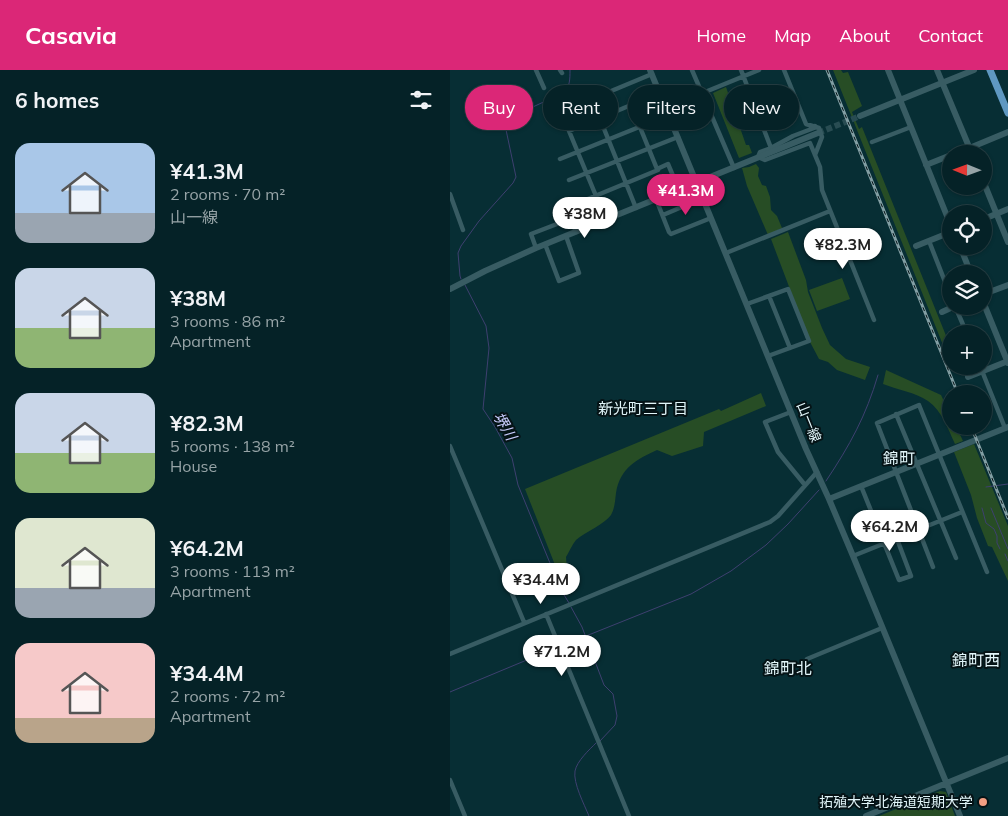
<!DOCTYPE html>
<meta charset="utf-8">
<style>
:root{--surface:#052227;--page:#0e2a2f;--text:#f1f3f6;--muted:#97a4a7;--line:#263f44;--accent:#db2777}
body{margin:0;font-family:Mulish,"Noto Sans JP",sans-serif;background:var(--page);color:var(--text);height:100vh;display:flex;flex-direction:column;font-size:19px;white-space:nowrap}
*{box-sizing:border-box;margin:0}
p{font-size:16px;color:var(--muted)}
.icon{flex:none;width:28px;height:28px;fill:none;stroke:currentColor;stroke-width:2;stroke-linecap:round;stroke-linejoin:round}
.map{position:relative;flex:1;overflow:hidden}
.panel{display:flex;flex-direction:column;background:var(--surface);width:450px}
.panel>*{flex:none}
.banner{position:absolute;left:15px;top:15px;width:468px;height:45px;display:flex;gap:10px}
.needle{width:32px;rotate:271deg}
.tools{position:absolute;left:492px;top:75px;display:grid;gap:10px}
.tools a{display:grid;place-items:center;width:50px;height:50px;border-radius:50%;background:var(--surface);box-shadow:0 1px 4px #0004,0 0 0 1px var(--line);font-size:25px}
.price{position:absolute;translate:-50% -42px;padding:0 11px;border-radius:18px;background:#fff;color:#222;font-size:16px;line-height:32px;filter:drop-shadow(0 1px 2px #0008)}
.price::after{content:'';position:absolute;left:50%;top:30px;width:15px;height:11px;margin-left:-8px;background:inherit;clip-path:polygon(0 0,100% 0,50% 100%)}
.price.on{background:var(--accent);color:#fff}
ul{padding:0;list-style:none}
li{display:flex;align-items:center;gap:15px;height:125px;padding:0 15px}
li span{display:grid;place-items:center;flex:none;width:140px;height:100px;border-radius:15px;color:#555}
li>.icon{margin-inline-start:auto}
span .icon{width:60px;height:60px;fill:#fffc;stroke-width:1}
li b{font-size:21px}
h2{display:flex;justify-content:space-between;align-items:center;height:60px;padding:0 15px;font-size:21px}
.pill{padding:0 18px;border-radius:22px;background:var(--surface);box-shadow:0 1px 4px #0004,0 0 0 1px var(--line);font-size:18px;line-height:45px}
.pill.on{background:var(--accent);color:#fff}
header{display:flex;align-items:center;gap:30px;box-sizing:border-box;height:70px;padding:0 25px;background:var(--accent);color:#fff}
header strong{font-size:24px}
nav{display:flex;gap:28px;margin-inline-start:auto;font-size:18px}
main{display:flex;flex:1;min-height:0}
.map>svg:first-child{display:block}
.green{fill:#274d25}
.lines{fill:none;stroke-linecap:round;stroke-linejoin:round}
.stream{stroke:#3e4070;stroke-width:1}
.secondary-tunnel{stroke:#284c52;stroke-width:6;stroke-dasharray:6 3;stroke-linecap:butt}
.street{stroke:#385c63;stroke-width:4.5}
.secondary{stroke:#385c63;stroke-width:6}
.primary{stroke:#5f98c1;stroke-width:7}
.rail-casing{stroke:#839fa4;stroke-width:3}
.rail{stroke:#051316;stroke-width:1;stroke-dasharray:4;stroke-linecap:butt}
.poi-dot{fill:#f39f83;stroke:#051316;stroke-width:2}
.labels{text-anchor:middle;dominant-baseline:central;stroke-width:4;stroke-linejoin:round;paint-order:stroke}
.street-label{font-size:14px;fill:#e1f5f9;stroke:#051316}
.poi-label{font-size:14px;fill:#e1f5f9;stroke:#051316;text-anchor:end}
.neighbourhood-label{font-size:15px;fill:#e1f5f9;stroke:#051316}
.water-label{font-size:15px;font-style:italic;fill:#c8ccfc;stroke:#051316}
.quarter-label{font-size:16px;fill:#e1f5f9;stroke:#051316}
</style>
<header>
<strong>Casavia</strong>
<nav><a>Home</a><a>Map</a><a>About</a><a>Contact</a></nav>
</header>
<main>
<section class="panel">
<h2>6 homes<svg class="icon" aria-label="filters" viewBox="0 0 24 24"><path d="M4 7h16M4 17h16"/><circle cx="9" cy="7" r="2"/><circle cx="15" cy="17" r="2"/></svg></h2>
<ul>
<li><span style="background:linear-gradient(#a9c7e8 70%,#9aa5b1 0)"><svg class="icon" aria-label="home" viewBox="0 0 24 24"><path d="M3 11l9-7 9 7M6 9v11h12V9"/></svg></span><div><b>¥41.3M</b><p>2 rooms · 70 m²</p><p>山一線</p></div></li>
<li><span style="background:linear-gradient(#c9d6e8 60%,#8fb573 0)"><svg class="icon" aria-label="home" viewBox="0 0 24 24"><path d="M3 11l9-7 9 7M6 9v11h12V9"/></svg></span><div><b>¥38M</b><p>3 rooms · 86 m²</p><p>Apartment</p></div></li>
<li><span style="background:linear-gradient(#c9d6e8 60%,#8fb573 0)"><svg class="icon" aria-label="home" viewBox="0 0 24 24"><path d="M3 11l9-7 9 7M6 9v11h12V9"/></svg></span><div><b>¥82.3M</b><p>5 rooms · 138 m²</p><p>House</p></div></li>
<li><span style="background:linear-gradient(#dfe7d0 70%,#9aa5b1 0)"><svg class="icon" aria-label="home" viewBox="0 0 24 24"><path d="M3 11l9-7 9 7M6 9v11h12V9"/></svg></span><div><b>¥64.2M</b><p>3 rooms · 113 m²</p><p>Apartment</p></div></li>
<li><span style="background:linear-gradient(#f6c9c9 75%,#b9a48a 0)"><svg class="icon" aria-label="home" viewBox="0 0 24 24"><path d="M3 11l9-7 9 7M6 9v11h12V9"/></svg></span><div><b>¥34.4M</b><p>2 rooms · 72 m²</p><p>Apartment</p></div></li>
</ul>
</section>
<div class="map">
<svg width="558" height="746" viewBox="0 0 558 746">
<rect width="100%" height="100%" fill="#072e34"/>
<path class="green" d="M383,0H391L393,3L398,2L412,36L402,42L409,59L412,57L501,278V295Z
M276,17L296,75H299L302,83L289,88L263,23Z
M306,94L309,98L308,106L312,115L316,116L320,127L321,140L327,146L332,158L318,165L297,116L292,98L299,97Z
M338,162L356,210L358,222L372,258L380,275L396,289L420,297L415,310L387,300L378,292L369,289L360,272L321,169Z
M392,208L400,229L367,241L359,220Z
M436,300L491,325L501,346V356H506L513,371L505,374C498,359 492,341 478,331C465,322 448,320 433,314Z
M311,323L316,336L254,362L253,376L222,386L207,380C187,389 170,398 166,423C165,430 165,438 161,445C155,454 135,462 126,470C122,475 119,482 116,487L117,500L109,505L75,419L269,339L271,341Z
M524,374L558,456V511L542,477L538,476L527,448L521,425L504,382Z
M490,721L496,722L505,746H429Z"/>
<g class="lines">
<path class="stream" d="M11,209L10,206L8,183L11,176L29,151L63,113L66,107L55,55L59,48L113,23C120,17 120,10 120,0
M15,215L36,256L39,278L33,339L45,357L62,388L68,415L111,520L119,533
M376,411C400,375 416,346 428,305
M536,417L558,414
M532,438L536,453L544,459L547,466V473L550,479
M541,438L558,479
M555,484L558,491
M121,537L132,557L154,615L163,624L167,646L165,655L150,671
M111,576L241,524L281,501L316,475L338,454L369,420
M0,622L108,577
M139,746C134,734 123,713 125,701C127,691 139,680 146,673"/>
<path class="secondary-tunnel" d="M368,63L410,46"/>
<path class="street" d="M86,0L94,18
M110,0L112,3
M242,0L284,98
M291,0L321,78L343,66L364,58L365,56
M334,0L356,54L369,58L372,67L365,85
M216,38L309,0
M422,72L461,57
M321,78L310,82L308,87L315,90L360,73L370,97L372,120L424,250
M110,89L219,45
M119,110L228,67
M0,124L13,160
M206,129L219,162L221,164L261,148
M186,138L142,29L202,4
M213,145L253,128
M156,150L119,61L181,35L207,99
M126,162L116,138L208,100L207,99L218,94L229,120
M479,171L501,227
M95,174L109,211L129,203L116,166
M86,178L81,164L120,149
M276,183L380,141
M319,226L340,278
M297,234L338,219L359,271L318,286
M505,236L517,264
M530,296L555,358
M341,342L315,352L328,382L355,415
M446,344L506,488
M0,376L74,552
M411,416L449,510L461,506L447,469
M403,486L512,442
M483,497L427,353L469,335L537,502
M96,544L179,746
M0,584L320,452L328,446L367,402
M357,589L432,558
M0,710L15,746"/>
<path class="secondary" d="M200,0L356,379L379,429L403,486L510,746
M438,0L501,156
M487,0L522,84
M410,46L524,0
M505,84L558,62
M476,95L501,85
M534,113L558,172
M534,149L558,139
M466,176L501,162
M510,176L521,204
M0,219L35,201L86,178L368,63
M534,224L558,215
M534,234L558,293
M492,242L505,236
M518,307L558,291
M379,429L558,357
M416,746L558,688"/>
<path class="primary" d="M540,0L558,43"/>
<defs>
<path id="rail" d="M377,0L508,324
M521,356L558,448"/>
</defs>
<use href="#rail" class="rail-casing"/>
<use href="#rail" class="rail"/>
</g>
<circle class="poi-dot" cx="533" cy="732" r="5"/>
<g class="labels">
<g class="street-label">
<text transform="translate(359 352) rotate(68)">山一線</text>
</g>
<g class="poi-label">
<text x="523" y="732">拓殖大学北海道短期大学</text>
</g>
<g class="neighbourhood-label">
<text x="193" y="338">新光町三丁目</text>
</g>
<g class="water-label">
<text transform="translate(55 356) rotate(59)">堺川</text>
</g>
<g class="quarter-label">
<text x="449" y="388">錦町</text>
<text x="526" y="590">錦町西</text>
<text x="338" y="598">錦町北</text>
</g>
</g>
</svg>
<div class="tools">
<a><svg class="needle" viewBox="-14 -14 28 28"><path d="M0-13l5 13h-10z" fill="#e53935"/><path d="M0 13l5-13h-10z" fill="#97a4a7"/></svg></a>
<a><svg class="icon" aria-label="locate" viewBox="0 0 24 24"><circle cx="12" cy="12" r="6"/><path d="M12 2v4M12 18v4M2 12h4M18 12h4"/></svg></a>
<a><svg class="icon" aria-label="layers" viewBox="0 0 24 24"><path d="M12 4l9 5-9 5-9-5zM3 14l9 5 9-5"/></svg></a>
<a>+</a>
<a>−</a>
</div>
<b class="price on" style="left:236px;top:146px">¥41.3M</b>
<b class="price" style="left:135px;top:169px">¥38M</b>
<b class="price" style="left:393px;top:200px">¥82.3M</b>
<b class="price" style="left:440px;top:482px">¥64.2M</b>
<b class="price" style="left:91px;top:535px">¥34.4M</b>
<b class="price" style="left:112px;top:607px">¥71.2M</b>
<div class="banner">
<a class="pill on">Buy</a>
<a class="pill">Rent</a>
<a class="pill">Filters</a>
<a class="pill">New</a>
</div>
</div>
</main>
